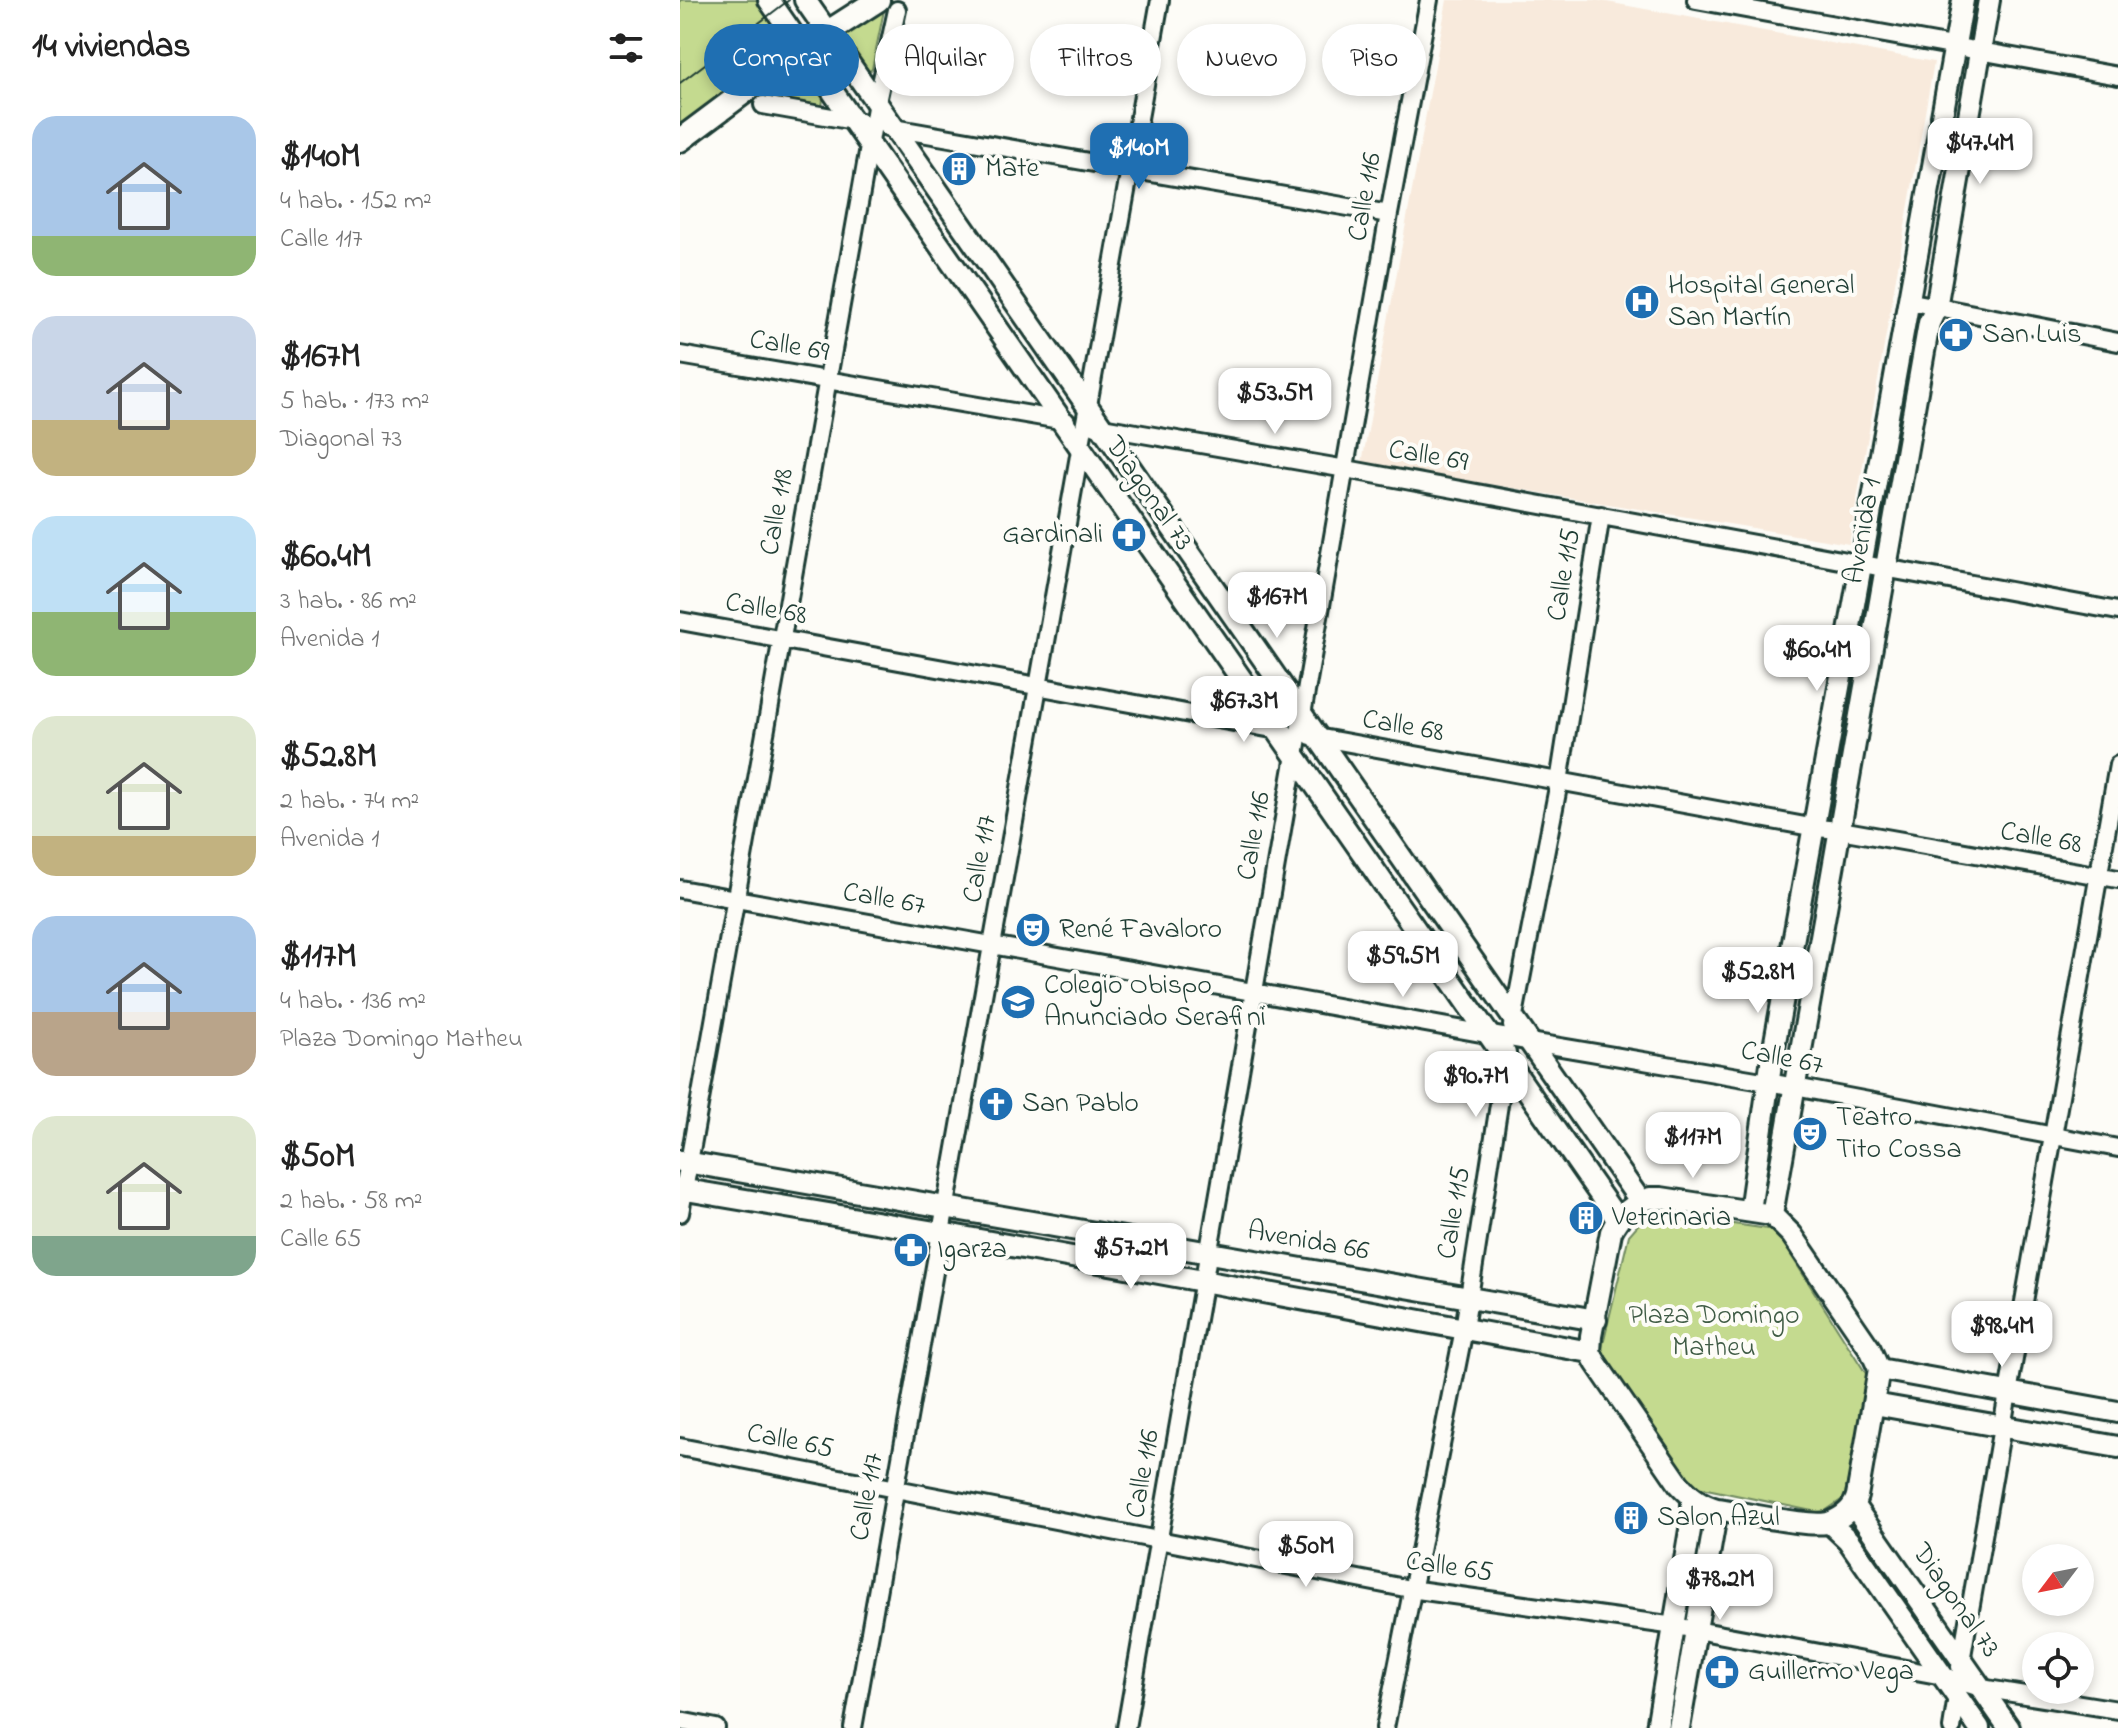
<!DOCTYPE html>
<html lang="es">
<meta charset="utf-8">
<style>
:root{--surface:#fff;--page:#f2f2f2;--text:#222;--muted:#767676;--accent:#1f6fb2}
body{margin:0;font-family:"Indie Flower",sans-serif;background:var(--page);color:var(--text);height:100vh;display:flex;flex-direction:column;font-size:30px;white-space:nowrap}
*{box-sizing:border-box;margin:0}
p{font-size:26px;color:var(--muted)}
.icon{flex:none;width:44px;height:44px;fill:none;stroke:currentColor;stroke-width:2;stroke-linecap:round;stroke-linejoin:round}
.map{position:relative;flex:1;overflow:hidden}
.drawer{display:flex;flex-direction:column;background:var(--surface);width:680px}
.drawer>*{flex:none}
.top-card{position:absolute;left:24px;top:24px;width:760px;height:72px;display:flex;gap:16px}
.needle{width:52px;rotate:238deg}
.fabs{position:absolute;left:1342px;top:1544px;display:grid;gap:16px}
.fabs a{display:grid;place-items:center;width:72px;height:72px;border-radius:50%;background:var(--surface);box-shadow:0 4px 12px #0003;font-size:40px}
.price{position:absolute;translate:-50% -68px;padding:0 18px;border-radius:16px;background:#fff;color:#222;font-size:26px;line-height:52px;filter:drop-shadow(0 2px 4px #0008)}
.price::after{content:'';position:absolute;left:50%;top:48px;width:24px;height:18px;margin-left:-12px;background:inherit;clip-path:polygon(0 0,100% 0,50% 100%)}
.price.on{background:var(--accent);color:#fff}
ul{padding:0;list-style:none}
li{display:flex;align-items:center;gap:24px;height:200px;padding:0 32px}
li span{display:grid;place-items:center;flex:none;width:224px;height:160px;border-radius:24px;color:#555}
li>.icon{margin-inline-start:auto}
span .icon{width:96px;height:96px;fill:#fffc;stroke-width:1}
li b{font-size:34px}
h2{display:flex;justify-content:space-between;align-items:center;height:96px;padding:0 32px;font-size:34px}
.chip{padding:0 28px;border-radius:36px;background:var(--surface);box-shadow:0 4px 12px #0003;font-size:28px;line-height:72px}
.chip.on{background:var(--accent);color:#fff}
main{display:flex;flex:1;min-height:0}
.map>svg:first-child{display:block}
.built{fill:#f8eadc}
.green{fill:#c4da8f;stroke:#728c62;stroke-width:2}
.lines{fill:none;stroke-linecap:round;stroke-linejoin:round}
.minor-casing{stroke:#1f3d34;stroke-width:22}
.major-casing{stroke:#1f3d34;stroke-width:26}
.highway-casing{stroke:#1f3d34;stroke-width:28}
.minor{stroke:#fdfcf7;stroke-width:16}
.major{stroke:#fdfcf7;stroke-width:20}
.highway{stroke:#fdfcf7;stroke-width:22}
.tram{stroke:#1f3d34;stroke-width:2}
.labels{text-anchor:middle;dominant-baseline:central;stroke-width:8;stroke-linejoin:round;paint-order:stroke}
.poi-label{font-size:28px;fill:#1f3d34;stroke:#fdfcf7;text-anchor:start}
.street-label{font-size:28px;fill:#1f3d34;stroke:#fdfcf7}
.park-label{font-size:28px;fill:#405c46;stroke:#fdfcf7}
</style>
<main>
<section class="drawer">
<h2>14 viviendas<svg class="icon" aria-label="filters" viewBox="0 0 24 24"><path d="M4 7h16M4 17h16"/><circle cx="9" cy="7" r="2"/><circle cx="15" cy="17" r="2"/></svg></h2>
<ul>
<li><span style="background:linear-gradient(#a9c7e8 75%,#8fb573 0)"><svg class="icon" aria-label="home" viewBox="0 0 24 24"><path d="M3 11l9-7 9 7M6 9v11h12V9"/></svg></span><div><b>$140M</b><p>4 hab. · 152 m²</p><p>Calle 117</p></div></li>
<li><span style="background:linear-gradient(#c9d6e8 65%,#c2b280 0)"><svg class="icon" aria-label="home" viewBox="0 0 24 24"><path d="M3 11l9-7 9 7M6 9v11h12V9"/></svg></span><div><b>$167M</b><p>5 hab. · 173 m²</p><p>Diagonal 73</p></div></li>
<li><span style="background:linear-gradient(#bfe0f5 60%,#8fb573 0)"><svg class="icon" aria-label="home" viewBox="0 0 24 24"><path d="M3 11l9-7 9 7M6 9v11h12V9"/></svg></span><div><b>$60.4M</b><p>3 hab. · 86 m²</p><p>Avenida 1</p></div></li>
<li><span style="background:linear-gradient(#dfe7d0 75%,#c2b280 0)"><svg class="icon" aria-label="home" viewBox="0 0 24 24"><path d="M3 11l9-7 9 7M6 9v11h12V9"/></svg></span><div><b>$52.8M</b><p>2 hab. · 74 m²</p><p>Avenida 1</p></div></li>
<li><span style="background:linear-gradient(#a9c7e8 60%,#b9a48a 0)"><svg class="icon" aria-label="home" viewBox="0 0 24 24"><path d="M3 11l9-7 9 7M6 9v11h12V9"/></svg></span><div><b>$117M</b><p>4 hab. · 136 m²</p><p>Plaza Domingo Matheu</p></div></li>
<li><span style="background:linear-gradient(#dfe7d0 75%,#7fa58c 0)"><svg class="icon" aria-label="home" viewBox="0 0 24 24"><path d="M3 11l9-7 9 7M6 9v11h12V9"/></svg></span><div><b>$50M</b><p>2 hab. · 58 m²</p><p>Calle 65</p></div></li>
</ul>
</section>
<div class="map">
<svg width="1438" height="1728" viewBox="0 0 1438 1728">
<rect width="100%" height="100%" fill="#fdfcf7"/>
<filter id="ink" filterUnits="userSpaceOnUse"><feTurbulence type="fractalNoise" baseFrequency=".0125" numOctaves="2"/><feDisplacementMap in="SourceGraphic" scale="16" xChannelSelector="R" yChannelSelector="G"/><feConvolveMatrix kernelMatrix="1 2 1 2 8 2 1 2 1" color-interpolation-filters="sRGB"/></filter>
<g filter="url(#ink)">
<path class="built" d="M767,0H916L1254,62L1169,544L682,463Z"/>
<path class="green" d="M0,0H78L108,44L0,132Z
M213,0L204,10L192,69L187,73L162,47L163,33Z
M115,67L128,69L144,90L142,107L84,100L69,101Z
M969,1212L1095,1230L1190,1380L1164,1498L1142,1513L1008,1485L921,1352L949,1235Z"/>
<g class="lines">
<defs>
<path id="minor" d="M1016,0L1438,76
M83,105L180,122
M207,127L709,214
M1227,301L1438,342
M0,355L386,421
M416,426L666,469L1438,611
M0,621L604,731
M631,736L1136,828L1160,830L1438,879
M0,889L851,1042L1088,1082L1438,1148
M832,1026L879,782L921,515
M0,1213L197,102L217,10
M0,1447L730,1589L995,1626L1263,1676L1301,1688L1438,1710
M1280,1667L1438,765
M0,1721L36,1728
M173,1728L480,0
M446,1728L709,214L749,0
M705,1728L784,1329L827,1053
M1272,1728L1278,1690"/>
<path id="major" d="M89,0L937,1219
M125,0L961,1202
M0,1161L916,1320
M0,1189L261,1233L910,1352
M970,1198H981L1092,1215L1112,1235L1190,1349L1199,1369L1177,1496C1174,1508 1163,1517 1151,1522C1134,1529 1060,1512 1037,1509C1020,1504 1011,1497 999,1484L916,1363L910,1352L911,1336L931,1232C939,1214 952,1205 970,1198Z
M1070,1211L1091,1064L1283,0
M1092,1215L1249,323L1256,308L1309,0
M1199,1369L1438,1412
M1194,1404L1438,1447
M1174,1506L1329,1728
M1150,1523L1168,1540L1299,1728
M977,1728L1012,1518V1498
M999,1728L1037,1509"/>
<path id="highway" d="M0,140L123,48L198,0"/>
</defs>
<use href="#minor" class="minor-casing"/>
<use href="#major" class="major-casing"/>
<use href="#highway" class="highway-casing"/>
<use href="#minor" class="minor"/>
<use href="#major" class="major"/>
<use href="#highway" class="highway"/>
<path class="tram" d="M0,83L109,0"/>
</g>
</g>
<defs>
<symbol id="building-disc" viewBox="-11 -11 22 22"><circle r="9.5" fill="#1f6fb2" stroke="#fdfcf7"/><path d="M-4-6H4V6H1V3H-1V6H-4ZM-2.5-4.3h1.7v1.8h-1.7ZM.8-4.3h1.7v1.8H.8ZM-2.5-1h1.7V.8h-1.7ZM.8-1h1.7V.8H.8Z" fill="#fff"/></symbol>
<symbol id="hospital-disc" viewBox="-11 -11 22 22"><circle r="9.5" fill="#1f6fb2" stroke="#fdfcf7"/><path d="M-5-5h3v3.5h4V-5h3V5h-3V1.5h-4V5h-3Z" fill="#fff"/></symbol>
<symbol id="pharmacy-disc" viewBox="-11 -11 22 22"><circle r="9.5" fill="#1f6fb2" stroke="#fdfcf7"/><path d="M-2-6h4v4h4v4h-4v4h-4v-4h-4v-4h4Z" fill="#fff"/></symbol>
<symbol id="theatre-disc" viewBox="-11 -11 22 22"><circle r="9.5" fill="#1f6fb2" stroke="#fdfcf7"/><path d="M-5-5.5Q0-4 5-5.5V0Q5 5 0 6Q-5 5-5 0ZM-3.3-2.5H-1v1.5H-3.3ZM1-2.5H3.3v1.5H1ZM-2.8 1Q0 5.5 2.8 1Z" fill="#fff"/></symbol>
<symbol id="school-disc" viewBox="-11 -11 22 22"><circle r="9.5" fill="#1f6fb2" stroke="#fdfcf7"/><path d="M0-5L7-2L0 1L-7-2ZM-4 1L0 2.5L4 1V4Q0 6-4 4Z" fill="#fff"/></symbol>
<symbol id="church-disc" viewBox="-11 -11 22 22"><circle r="9.5" fill="#1f6fb2" stroke="#fdfcf7"/><path d="M-1.2-6h2.4v3.5h3.3v2.4h-3.3V6h-2.4V-.1h-3.3v-2.4h3.3Z" fill="#fff"/></symbol>
</defs>
<g fill-rule="evenodd">
<use href="#building-disc" x="259" y="149" width="40" height="40"/>
<use href="#hospital-disc" x="942" y="282" width="40" height="40"/>
<use href="#pharmacy-disc" x="1256" y="315" width="40" height="40"/>
<use href="#pharmacy-disc" x="429" y="515" width="40" height="40"/>
<use href="#theatre-disc" x="333" y="910" width="40" height="40"/>
<use href="#school-disc" x="318" y="982" width="40" height="40"/>
<use href="#church-disc" x="296" y="1084" width="40" height="40"/>
<use href="#theatre-disc" x="1110" y="1114" width="40" height="40"/>
<use href="#building-disc" x="886" y="1198" width="40" height="40"/>
<use href="#pharmacy-disc" x="211" y="1230" width="40" height="40"/>
<use href="#building-disc" x="931" y="1498" width="40" height="40"/>
<use href="#pharmacy-disc" x="1022" y="1652" width="40" height="40"/>
</g>
<g class="labels">
<g class="poi-label">
<text x="305" y="169">Mate</text>
<text x="988" y="286">Hospital General<tspan x="988" dy="32">San Martín</tspan></text>
<text x="1302" y="335">San Luis</text>
<text x="423" y="535" text-anchor="end">Gardinali</text>
<text x="379" y="930">René Favaloro</text>
<text x="364" y="986">Colegio Obispo<tspan x="364" dy="32">Anunciado Serafini</tspan></text>
<text x="342" y="1104">San Pablo</text>
<text x="1156" y="1118">Teatro<tspan x="1156" dy="32">Tito Cossa</tspan></text>
<text x="932" y="1218">Veterinaria</text>
<text x="257" y="1250">Igarza</text>
<text x="977" y="1518">Salon Azul</text>
<text x="1068" y="1672">Guillermo Vega</text>
</g>
<g class="street-label">
<text transform="translate(686 197) rotate(-80)">Calle 116</text>
<text transform="translate(109 347) rotate(10)">Calle 69</text>
<text transform="translate(748 457) rotate(10)">Calle 69</text>
<text transform="translate(468 494) rotate(55)">Diagonal 73</text>
<text transform="translate(98 512) rotate(-80)">Calle 118</text>
<text transform="translate(1184 531) rotate(-80)">Avenida 1</text>
<text transform="translate(885 575) rotate(-81)">Calle 115</text>
<text transform="translate(86 610) rotate(10)">Calle 68</text>
<text transform="translate(723 727) rotate(10)">Calle 68</text>
<text transform="translate(575 836) rotate(-80)">Calle 116</text>
<text transform="translate(1361 839) rotate(10)">Calle 68</text>
<text transform="translate(301 859) rotate(-80)">Calle 117</text>
<text transform="translate(204 900) rotate(10)">Calle 67</text>
<text transform="translate(1102 1059) rotate(11)">Calle 67</text>
<text transform="translate(775 1213) rotate(-81)">Calle 115</text>
<text transform="translate(628 1242) rotate(10)">Avenida 66</text>
<text transform="translate(110 1442) rotate(11)">Calle 65</text>
<text transform="translate(464 1474) rotate(-80)">Calle 116</text>
<text transform="translate(188 1497) rotate(-80)">Calle 117</text>
<text transform="translate(769 1568) rotate(8)">Calle 65</text>
<text transform="translate(1275 1601) rotate(55)">Diagonal 73</text>
</g>
<g class="park-label">
<text x="1034" y="1316">Plaza Domingo<tspan x="1034" dy="32">Matheu</tspan></text>
</g>
</g>
</svg>
<div class="fabs">
<a><svg class="needle" viewBox="-14 -14 28 28"><path d="M0-13l5 13h-10z" fill="#e53935"/><path d="M0 13l5-13h-10z" fill="#767676"/></svg></a>
<a><svg class="icon" aria-label="locate" viewBox="0 0 24 24"><circle cx="12" cy="12" r="6"/><path d="M12 2v4M12 18v4M2 12h4M18 12h4"/></svg></a>
</div>
<b class="price" style="left:1300px;top:186px">$47.4M</b>
<b class="price on" style="left:459px;top:191px">$140M</b>
<b class="price" style="left:595px;top:436px">$53.5M</b>
<b class="price" style="left:597px;top:640px">$167M</b>
<b class="price" style="left:1137px;top:693px">$60.4M</b>
<b class="price" style="left:564px;top:744px">$67.3M</b>
<b class="price" style="left:723px;top:999px">$59.5M</b>
<b class="price" style="left:1078px;top:1015px">$52.8M</b>
<b class="price" style="left:796px;top:1119px">$90.7M</b>
<b class="price" style="left:1013px;top:1180px">$117M</b>
<b class="price" style="left:451px;top:1291px">$57.2M</b>
<b class="price" style="left:1322px;top:1369px">$98.4M</b>
<b class="price" style="left:626px;top:1589px">$50M</b>
<b class="price" style="left:1040px;top:1622px">$78.2M</b>
<div class="top-card">
<a class="chip on">Comprar</a>
<a class="chip">Alquilar</a>
<a class="chip">Filtros</a>
<a class="chip">Nuevo</a>
<a class="chip">Piso</a>
</div>
</div>
</main>
